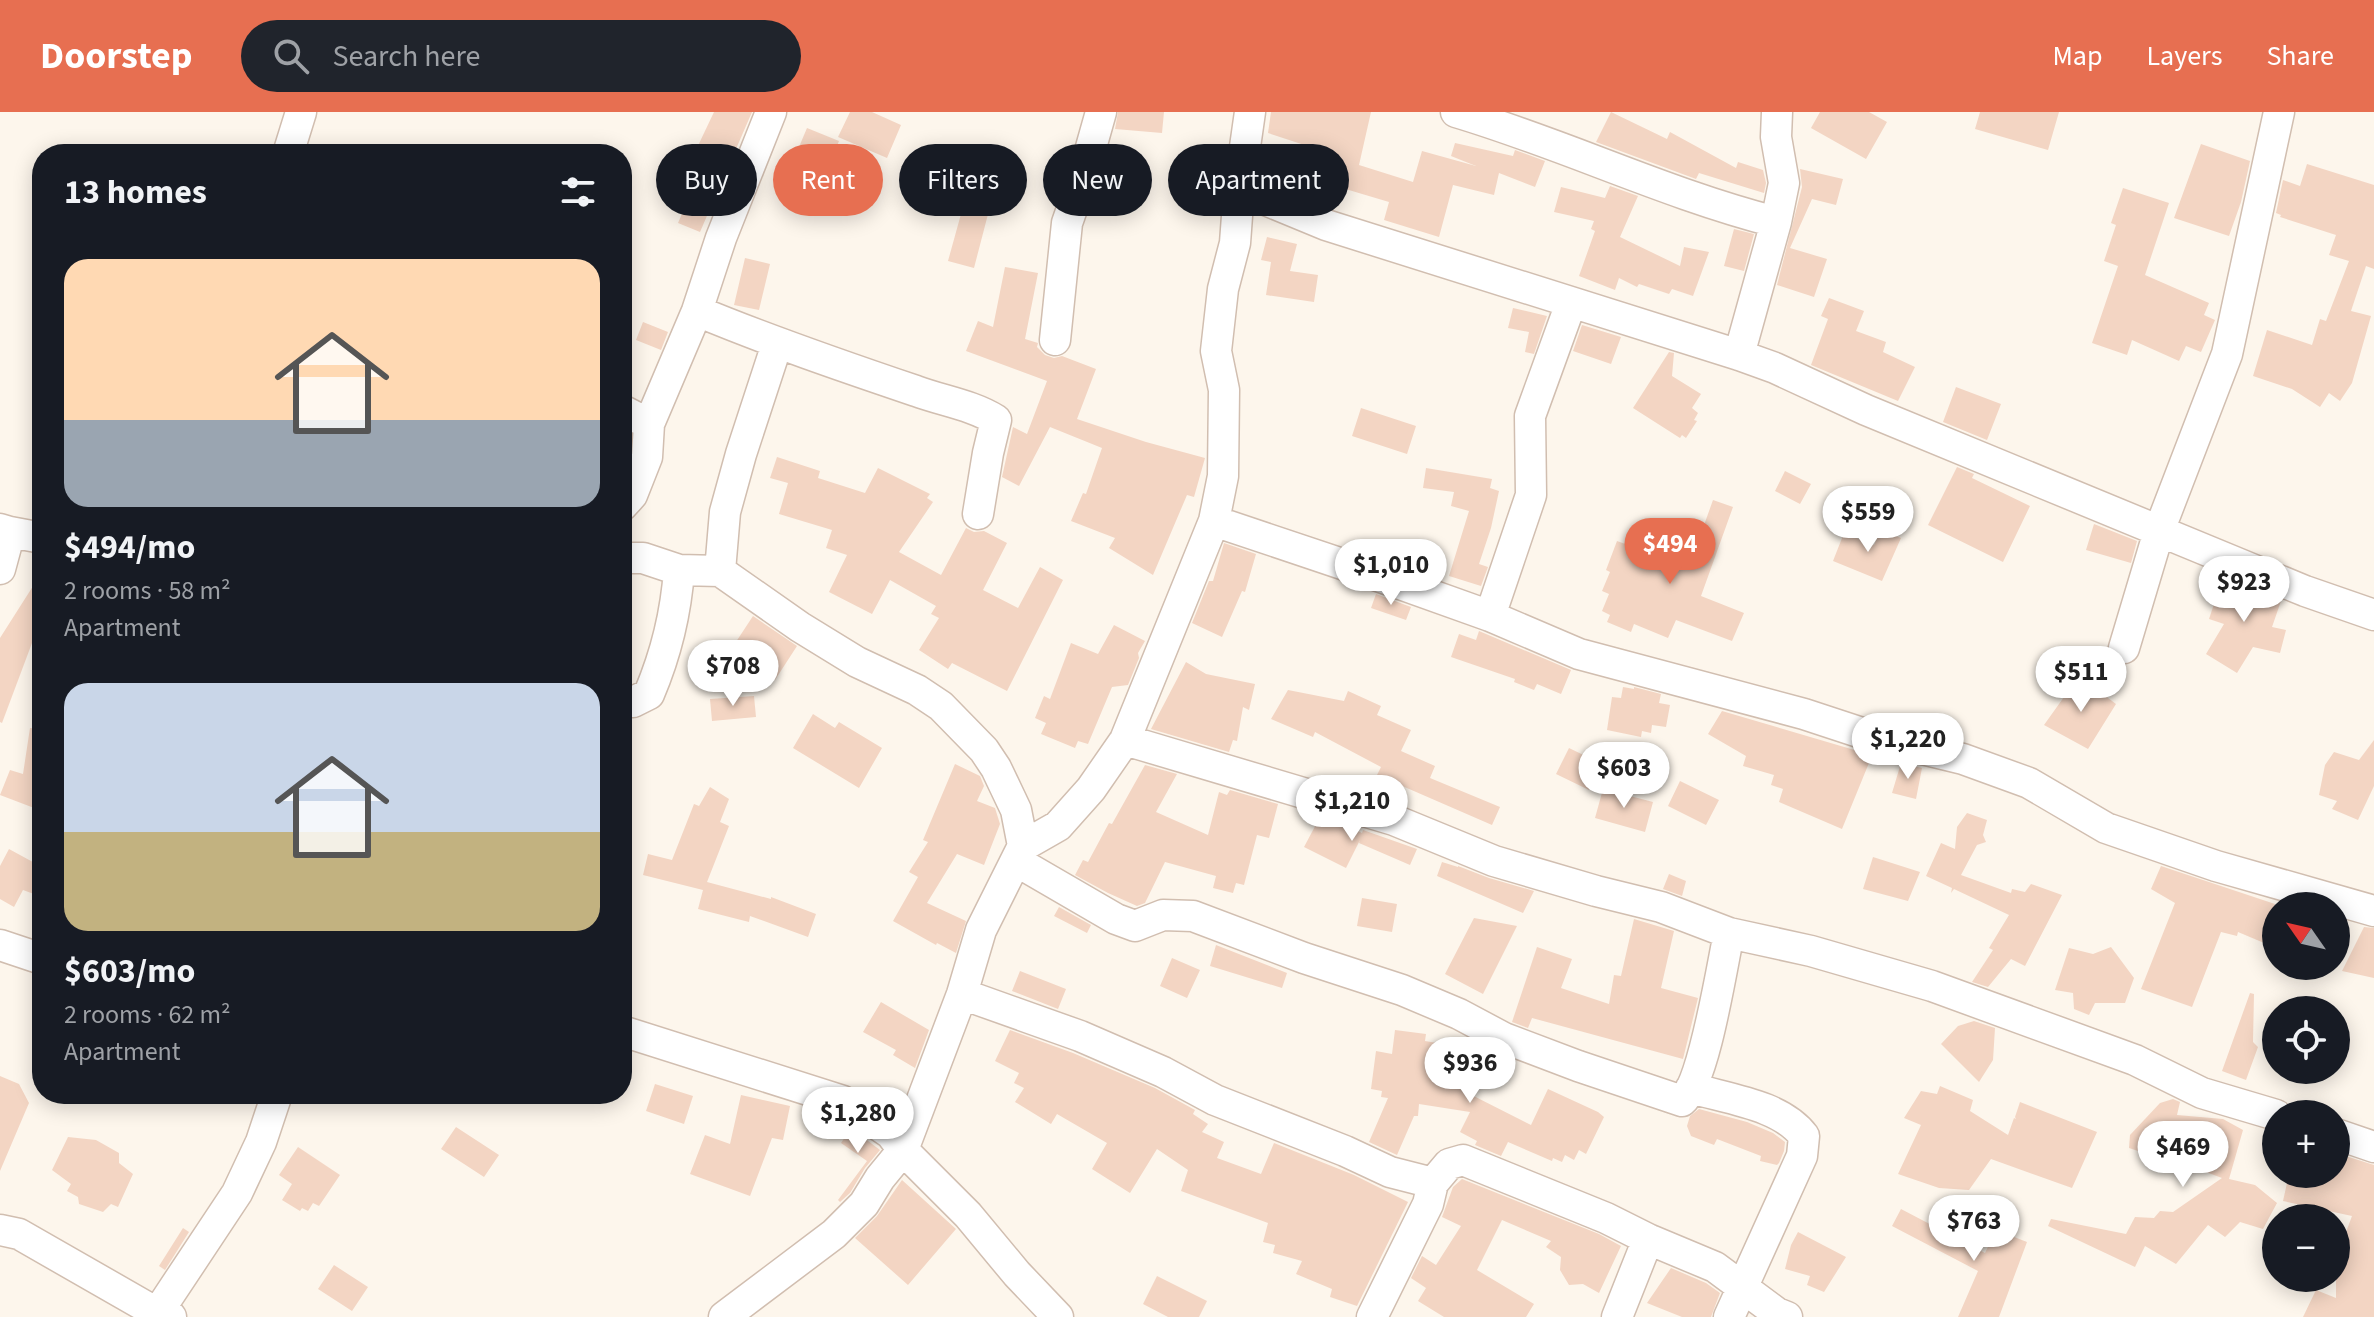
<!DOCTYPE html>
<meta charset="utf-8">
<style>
:root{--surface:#171b24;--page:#20242c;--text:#f1f3f6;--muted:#9ea1a6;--accent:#e76f51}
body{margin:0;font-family:"Source Sans 3",sans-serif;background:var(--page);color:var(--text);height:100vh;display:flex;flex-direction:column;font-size:30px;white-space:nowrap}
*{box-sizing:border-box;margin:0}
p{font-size:26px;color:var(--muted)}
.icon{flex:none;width:44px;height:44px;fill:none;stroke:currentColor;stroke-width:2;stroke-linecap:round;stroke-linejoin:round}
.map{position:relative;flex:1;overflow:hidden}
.side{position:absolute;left:32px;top:32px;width:600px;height:960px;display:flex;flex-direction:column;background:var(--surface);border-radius:32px;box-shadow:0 4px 20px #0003}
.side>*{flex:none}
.hud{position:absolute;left:656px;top:32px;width:760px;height:72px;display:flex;gap:16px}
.needle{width:52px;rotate:304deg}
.controls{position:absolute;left:2262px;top:780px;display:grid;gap:16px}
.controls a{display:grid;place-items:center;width:88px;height:88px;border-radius:50%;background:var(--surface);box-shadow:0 4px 20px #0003;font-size:40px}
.price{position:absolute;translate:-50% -68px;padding:0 18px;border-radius:28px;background:#fff;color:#222;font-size:26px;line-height:52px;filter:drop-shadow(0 2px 4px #0008)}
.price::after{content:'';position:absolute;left:50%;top:48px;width:24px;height:18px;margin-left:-12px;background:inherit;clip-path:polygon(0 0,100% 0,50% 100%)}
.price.on{background:var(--accent);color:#fff}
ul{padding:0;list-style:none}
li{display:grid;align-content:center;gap:16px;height:424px;padding:0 32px}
li span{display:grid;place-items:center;height:248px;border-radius:24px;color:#555}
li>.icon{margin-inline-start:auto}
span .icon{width:144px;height:144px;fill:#fffc;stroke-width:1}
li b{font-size:34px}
h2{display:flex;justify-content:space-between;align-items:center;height:96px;padding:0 32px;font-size:34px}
.pill{padding:0 28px;border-radius:36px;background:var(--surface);box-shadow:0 4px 20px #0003;font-size:28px;line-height:72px}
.pill.on{background:var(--accent);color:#fff}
header{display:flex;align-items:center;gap:48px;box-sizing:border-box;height:112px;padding:0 40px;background:var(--accent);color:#fff}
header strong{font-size:38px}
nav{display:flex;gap:44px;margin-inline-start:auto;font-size:28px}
.search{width:560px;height:72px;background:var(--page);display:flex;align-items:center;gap:20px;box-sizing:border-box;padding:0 28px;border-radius:44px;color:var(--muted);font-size:30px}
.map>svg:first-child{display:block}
.building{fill:#f3d5c3}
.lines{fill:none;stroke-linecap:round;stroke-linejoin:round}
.minor-casing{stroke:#d1beb0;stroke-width:33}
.minor{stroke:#fff;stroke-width:30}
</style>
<header>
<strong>Doorstep</strong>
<div class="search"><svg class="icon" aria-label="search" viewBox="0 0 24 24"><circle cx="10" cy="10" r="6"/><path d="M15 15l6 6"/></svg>Search here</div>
<nav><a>Map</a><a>Layers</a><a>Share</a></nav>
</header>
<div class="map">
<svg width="2374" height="1205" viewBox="0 0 2374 1205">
<rect width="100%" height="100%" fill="#fdf6ec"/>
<path class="building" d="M714,0H752L700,120L678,111L698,64L686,59Z
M850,0H872L901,13L887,46L838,25Z
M1118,0H1164L1162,21L1115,17Z
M1271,0H1371L1359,53L1413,70L1422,39L1476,54L1451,44L1455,31L1513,44L1515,38L1545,49L1535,75L1499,61L1494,83L1453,73L1439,125L1384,108L1389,90L1332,73L1341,45L1268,21Z
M1611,0L1667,27L1670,20L1736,56L1738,50L1763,58L1766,71L1764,81L1699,61L1696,67L1596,30Z
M1820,0H1869L1887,10L1866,47L1811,16Z
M1980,0H2059L2048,38L1975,17Z
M807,16L839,29L818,81L785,68Z
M2201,32L2250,49L2241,90L2229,124L2174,106Z
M2307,52L2374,73V157L2366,154L2351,199L2371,204L2352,271L2340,289L2329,281L2320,295L2292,277L2253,264L2267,218L2312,233L2320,207L2326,209L2349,149L2329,143L2336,123L2280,105L2281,103L2276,101L2283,68L2300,74Z
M974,55L1013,65L1007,87L993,83L974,156L948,149Z
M1800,57L1843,67L1836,93L1812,87L1790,136L1827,147L1814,185L1777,173L1802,75Z
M1610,74L1638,84L1620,125L1680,154L1684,135L1709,140L1693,184L1672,177L1669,182L1639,172L1637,175L1619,166L1615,178L1579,164L1595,119L1591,117L1594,109L1554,100L1561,75L1605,86Z
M2123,76L2169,91L2145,163L2209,191L2204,203L2215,208L2201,240L2186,234L2179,249L2132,228L2127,243L2092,231L2118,154L2104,149L2116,113L2111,111Z
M1734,117L1754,122L1744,159L1724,154Z
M1267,125L1297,132L1290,159L1318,163L1314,190L1266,183L1271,150L1261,148Z
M745,146L770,152L759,198L734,193Z
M1005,155L1038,161L1025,227L1038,231L1037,235L1045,243L1054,246L1062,244L1096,257L1077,307L1146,330L1205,346L1194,385L1187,383L1153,463L1109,436L1115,426L1071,409L1083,381L1086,382L1102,336L1050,315L1019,374L1002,365L1013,315L1027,322L1047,269L966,239L978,209L993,215Z
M1829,186L1864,199L1856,219L1886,230L1883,240L1915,255L1898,289L1811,253L1828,207L1821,204Z
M1513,196L1547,204L1534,242L1525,240L1529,220L1508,216Z
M643,210L668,220L661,238L636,228Z
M1582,213L1621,225L1611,252L1573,239Z
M1669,240L1674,241L1672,264L1701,282L1692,296L1698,301L1694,308L1697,309L1686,326L1682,323L1680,326L1633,296Z
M1956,275L2001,292L1987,328L1943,310Z
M1361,296L1416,314L1407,342L1352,324Z
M777,345L820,359L818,366L865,381L878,356L930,382L927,386L933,390L899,440L941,463L966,416L974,420L984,419L1007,431L983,478L1018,496L1040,455L1063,468L1007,579L952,551L948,557L919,538L939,506L931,502L936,494L890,468L872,502L829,480L847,443L826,436L832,418L779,402L788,371L770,366Z
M1957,355L1974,362L1972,366L2030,394L2003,450L1928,413Z
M1426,356L1492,367L1490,376L1499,379L1491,416L1479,452L1488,455L1481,474L1449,464L1469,399L1451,394L1454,380L1423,376Z
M1785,359L1811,372L1800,392L1775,379Z
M1713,388L1733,395L1701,484L1744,501L1732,529L1676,508L1668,526L1634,512L1631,520L1607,510L1610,503L1602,499L1609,482L1602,479L1610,460L1606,458L1617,429L1689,455Z
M2094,412L2137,429L2131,451L2086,438Z
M1881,418L1901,426L1882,469L1833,449L1844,421L1874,433Z
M1224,431L1256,442L1245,480L1242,479L1222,525L1192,511L1209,469H1213Z
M42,460V537L32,531L2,611L0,610V526Z
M2223,465L2281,489L2272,515L2286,518L2280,541L2253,535L2237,561L2206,542L2224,512L2209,507Z
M1376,482L1411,495L1406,508L1371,496Z
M753,504L797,534L775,568L730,539Z
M1114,513L1145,529L1138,541L1139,546L1128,573L1112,575L1088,632L1078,629L1075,636L1041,622L1046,611L1035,606L1044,584L1050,587L1071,531L1098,542Z
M1479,519L1571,558L1561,582L1537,572L1534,578L1514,570L1515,567L1451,545L1459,522L1476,528Z
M1186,550L1206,562L1255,572L1249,598L1243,595L1237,629L1233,628L1229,640L1151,617Z
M2079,564L2116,592L2088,637L2044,613Z
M1623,575L1634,577V575L1661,582L1659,591L1670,593L1666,615L1652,613L1651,621L1642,619L1641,625L1607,618L1612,585L1621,586Z
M1288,578L1344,589L1348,579L1381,594L1377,603L1411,618L1401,639L1435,654L1430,666L1500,695L1492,713L1377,663L1381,655L1315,620L1313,625L1271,607Z
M754,584L756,605L712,609L710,587Z
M1722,599L1868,642V646H1871L1842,717L1779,690L1783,677L1771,673L1774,663L1743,654L1746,644L1708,622Z
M813,602L835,616L839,610L882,636L859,676L793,636Z
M30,616L42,617V699L0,683L10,658L23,662Z
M2374,628V674L2358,708L2332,697L2337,689L2319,683L2325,653L2334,640L2359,648Z
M1569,636L1602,652L1589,678L1556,662Z
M1901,651L1922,656L1916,687L1892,681Z
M955,652L980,664L984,674L977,689L995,696L1000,712L984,753L957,742L927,791L966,809L956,841L937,831L936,833L893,809L918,765L909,760L928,730L923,728Z
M1145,653L1177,662L1156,700L1208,723L1219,680L1227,683L1230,678L1278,692L1269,726L1257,723L1244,773L1236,771L1233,781L1213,776L1216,764L1165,750L1145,791L1137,794L1108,781L1075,763L1083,748L1088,750L1109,711L1112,712Z
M1680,669L1719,688L1706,713L1668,694Z
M710,675L729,687L720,710L729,714L707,770L771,787V785L816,802L808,825L750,804L749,810L698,797L703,778L643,763L648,742L672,748L694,692L699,694Z
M1603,677L1653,690L1645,720L1595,706Z
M1967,701L1987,708L1983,723L1986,730L1977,733L1961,763L2011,781L2012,777L2025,780L2031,772L2062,783L2025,854L2011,847L1988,875L1972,870L1993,838L1989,836L2009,803L1954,777L1951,781L1952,776L1926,764L1941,731L1955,737L1957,715Z
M1320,705L1344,712L1362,721L1363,718L1417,737L1410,753L1359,731L1360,728L1346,756L1304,735Z
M9,737L42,755V785L23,778L14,795L0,787V754Z
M1873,745L1920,760L1908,789L1863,777Z
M1442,750L1458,755V754L1489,766L1534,779L1523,801L1437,764Z
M2161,754L2275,792L2271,811L2276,812V836L2238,820L2237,824L2221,820L2192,895L2141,877L2175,791L2151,777Z
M1669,762L1686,769L1682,784L1663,777Z
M1362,786L1397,792L1392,820L1357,814Z
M1059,795L1091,813L1087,821L1054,804Z
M1474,806L1517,814L1483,882L1445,862Z
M1634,807L1674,819L1661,876L1698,886L1683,947L1532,906L1528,916L1512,910L1537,835L1572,847L1561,876L1609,892L1614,863L1621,864Z
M2364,815L2374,816V866L2342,859Z
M1216,833L1287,861L1282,876L1210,854Z
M2111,835L2134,866L2125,891H2095L2089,903L2074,897L2073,881L2055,878L2069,836L2093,842Z
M1172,846L1200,858L1187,886L1160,874Z
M1020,859L1066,877L1058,897L1012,879Z
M2250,881L2254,882L2253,930L2258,935L2246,968L2222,959Z
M881,890L929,918L915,956L893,943L896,938L863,920Z
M1974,909L1995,916L1993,948L1979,970L1941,932L1958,914Z
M1010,918L1073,941L1155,976L1195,998L1193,1002L1208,1012L1202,1020L1224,1030L1217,1046L1261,1062L1274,1031L1354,1063L1408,1090L1357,1194L1330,1185L1332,1177L1296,1162L1302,1149L1273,1141L1275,1133L1263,1130L1268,1111L1181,1079L1188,1058L1157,1037L1130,1081L1092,1057L1107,1031L1057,1002L1051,1012L1015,990L1024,976L1014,971L1019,961L995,949Z
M1395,918L1426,922L1425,929L1437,931L1436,942L1499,952L1442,968L1531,1013L1548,977L1598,1000L1604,1005L1586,1042L1579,1038L1574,1048L1565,1043L1562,1050L1553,1046L1552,1049L1508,1030L1501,1044L1475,1033L1477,1029L1460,1020L1470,1000L1419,992L1418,1004H1414L1397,1043L1369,1030L1388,986L1381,985L1382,979L1371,977L1376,939L1392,942Z
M0,964L19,972L29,991L0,1059Z
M655,972L693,984L684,1012L646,999Z
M1940,974L1973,988L1970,999L2008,1023L2014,1006L2016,1007L2015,1005L2020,990L2097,1020L2072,1076L1991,1047L1969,1078L1939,1076L1898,1062L1921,1013L1904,1006L1921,979L1937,982Z
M741,983L790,994L783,1028L772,1026L750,1084L690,1062L705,1023L730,1032Z
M2173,987L2180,990L2177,1003L2223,1007L2243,1018L2229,1067L2255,1073L2277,1091L2263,1117L2240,1110L2225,1125L2208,1113L2176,1152L2145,1134L2135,1155L2048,1114L2051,1107L2126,1122L2135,1105L2154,1106L2160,1099L2173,1100L2222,1066L2158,1042L2156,1045L2129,1036L2130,1023L2160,991Z
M1699,997L1747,1010L1773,1021L1785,1030L1784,1039L1779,1051L1777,1053L1760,1049L1761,1044L1717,1027L1714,1033L1691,1024L1687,1014L1690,1004Z
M456,1015L499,1043L484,1065L441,1037Z
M851,1016L880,1038L865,1056L850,1081L840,1090L838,1088L867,1049L841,1031Z
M68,1025L96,1028L119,1041V1051L133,1062L118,1095L111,1092L103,1100L79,1092L78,1085L67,1079L71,1072L52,1058Z
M298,1035L340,1063L319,1094L313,1091L308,1099L302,1096L300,1099L282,1088L292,1072L279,1063Z
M2336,1041L2374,1053V1205H2303L2316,1178L2336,1186V1147L2352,1104L2283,1089L2289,1062H2336Z
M1462,1067L1599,1122L1621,1134L1599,1181L1583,1172L1569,1173L1560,1158L1561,1145L1546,1135L1551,1129L1502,1108L1477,1158L1534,1192L1526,1205H1444L1418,1189L1426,1176L1411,1166L1422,1144L1436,1153L1461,1114L1442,1105L1453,1075Z
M902,1068L956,1117L908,1173L855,1126L877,1104Z
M1901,1097L1985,1141L1996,1118L2027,1130L1999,1205H1958L1978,1159L1892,1114Z
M183,1116L189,1120L165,1158L159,1154Z
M1798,1120L1846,1145L1824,1180L1807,1173L1810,1164L1785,1157L1791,1133Z
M334,1153L368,1175L352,1199L318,1177Z
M1671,1156L1706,1171L1720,1181L1711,1205H1682L1647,1191Z
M1157,1164L1207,1189L1199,1205H1168L1143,1192Z"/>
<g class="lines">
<defs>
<path id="minor" d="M1456,0C1564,32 1666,82 1776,110
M288,42L301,0
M1239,77L1326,113L1739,243L1775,256L1866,298L2305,479L2374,503
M697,199C769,229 842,254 916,279C943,289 972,293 996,308L988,341L978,402
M1055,228L1067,111L1081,71L1101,0
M1739,243L1776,110L1784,71L1776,25L1777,0
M622,298L649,312
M622,394L632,383L647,345L649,312L697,199L721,126L771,0
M1214,409L1378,464L1490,504L1579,542L1804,602L1877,626L1963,647L2029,671L2106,716L2216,754L2374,799
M0,417L10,420L0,457
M10,420L42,426
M622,446H643L679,458L720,459L800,515L857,550L917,578L941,594L984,638L996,656L1016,698L1023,734
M720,459L725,400L741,342L777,232
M1490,504L1531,383L1530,304L1571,191
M2124,536L2159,419L2227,242L2279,0
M622,588L633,590L649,582C666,542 676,501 679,458
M1125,628L1394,708L1494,749L1596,779L1661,795L1729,821L1811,839L1932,874L2135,948L2202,981L2276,1003
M1016,749L1116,807L1135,814L1163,803L1193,804L1304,846L1402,878L1459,902L1504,926L1578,954L1682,989C1704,971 1722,854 1729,821
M0,833L42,847
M962,882L1080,924L1163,960L1215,988L1345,1039L1390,1060L1433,1071L1449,1052L1463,1048L1606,1106L1648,1127L1715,1155L1777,1201L1787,1205
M622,919L843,989L891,1022L903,1038L968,1103L1017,1162L1058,1205
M1691,976C1728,987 1781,993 1804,1024L1802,1044L1729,1205
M2336,1022L2374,1035
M0,1118L19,1122L157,1201
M171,1205L162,1194L237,1081L261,1030L277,982
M724,1205L834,1122L864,1092L880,1066L903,1038L962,882L981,818L1023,734L1058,714L1091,677L1125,628L1214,409L1223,364L1224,278L1216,239L1223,177L1235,131L1239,77L1250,0
M1372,1205L1428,1092L1433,1071
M1617,1205L1648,1127"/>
</defs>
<use href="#minor" class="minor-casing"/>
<use href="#minor" class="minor"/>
</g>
</svg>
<div class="controls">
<a><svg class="needle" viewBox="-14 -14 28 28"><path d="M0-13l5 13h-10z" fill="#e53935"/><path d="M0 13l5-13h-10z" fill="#9ea1a6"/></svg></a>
<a><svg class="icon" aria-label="locate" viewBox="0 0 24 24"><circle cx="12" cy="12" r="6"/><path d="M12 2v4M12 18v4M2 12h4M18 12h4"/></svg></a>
<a>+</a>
<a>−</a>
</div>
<b class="price" style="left:1868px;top:442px">$559</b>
<b class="price on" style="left:1670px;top:474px">$494</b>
<b class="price" style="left:1391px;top:495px">$1,010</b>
<b class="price" style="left:2244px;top:512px">$923</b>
<b class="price" style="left:733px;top:596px">$708</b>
<b class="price" style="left:2081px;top:602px">$511</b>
<b class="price" style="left:1908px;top:669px">$1,220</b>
<b class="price" style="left:1624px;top:698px">$603</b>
<b class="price" style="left:1352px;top:731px">$1,210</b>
<b class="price" style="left:1470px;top:993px">$936</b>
<b class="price" style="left:858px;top:1043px">$1,280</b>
<b class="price" style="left:2183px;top:1077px">$469</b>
<b class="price" style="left:1974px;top:1151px">$763</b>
<div class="hud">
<a class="pill">Buy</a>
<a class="pill on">Rent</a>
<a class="pill">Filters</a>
<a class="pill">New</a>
<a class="pill">Apartment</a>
</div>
<section class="side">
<h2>13 homes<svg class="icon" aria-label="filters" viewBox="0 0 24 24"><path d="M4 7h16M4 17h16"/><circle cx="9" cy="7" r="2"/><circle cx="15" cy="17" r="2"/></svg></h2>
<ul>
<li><span style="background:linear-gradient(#ffd9b3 65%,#9aa5b1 0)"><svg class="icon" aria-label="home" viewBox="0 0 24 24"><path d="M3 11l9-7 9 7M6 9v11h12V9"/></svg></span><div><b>$494/mo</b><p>2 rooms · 58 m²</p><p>Apartment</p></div></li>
<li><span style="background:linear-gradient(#c9d6e8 60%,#c2b280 0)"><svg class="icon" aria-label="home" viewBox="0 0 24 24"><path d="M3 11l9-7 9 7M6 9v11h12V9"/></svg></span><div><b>$603/mo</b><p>2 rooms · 62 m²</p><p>Apartment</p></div></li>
</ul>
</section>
</div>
